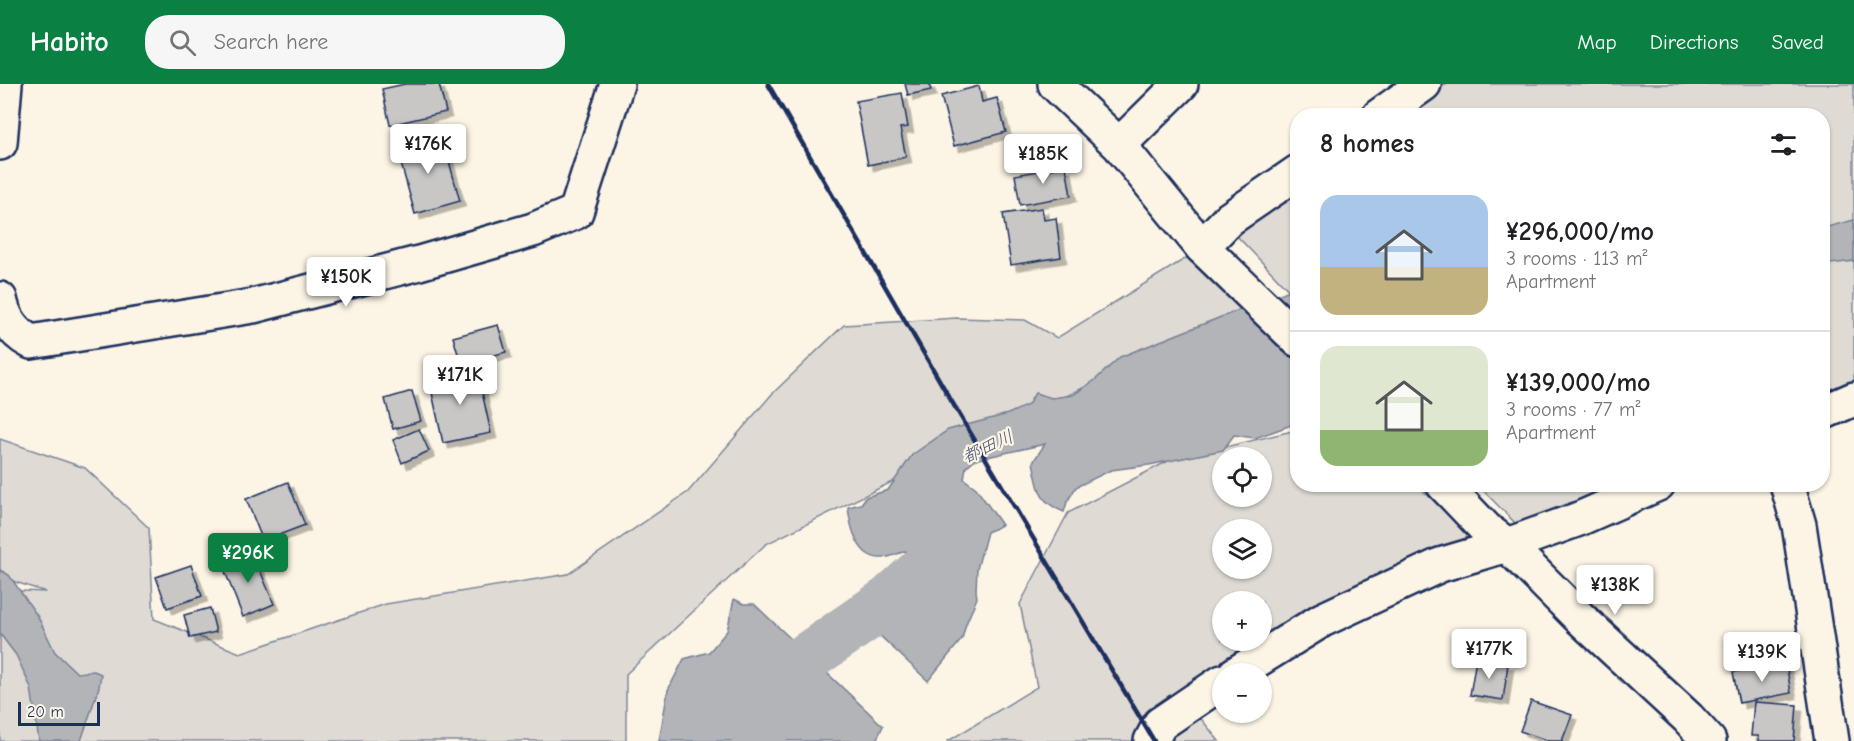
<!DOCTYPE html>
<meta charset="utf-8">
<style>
:root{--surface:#fff;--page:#f6f6f6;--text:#202124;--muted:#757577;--line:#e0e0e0;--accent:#0b8043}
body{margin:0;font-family:"Comic Neue","Klee One",sans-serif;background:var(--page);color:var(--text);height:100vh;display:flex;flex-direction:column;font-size:22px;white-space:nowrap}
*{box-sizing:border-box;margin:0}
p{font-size:20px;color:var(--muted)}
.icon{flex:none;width:33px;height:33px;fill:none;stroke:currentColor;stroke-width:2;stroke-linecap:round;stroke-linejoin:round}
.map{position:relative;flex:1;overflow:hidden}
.drawer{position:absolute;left:1290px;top:24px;width:540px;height:384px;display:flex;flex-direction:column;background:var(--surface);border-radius:24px;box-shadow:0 2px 4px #0004}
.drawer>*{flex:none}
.fabs{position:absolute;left:1212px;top:363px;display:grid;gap:12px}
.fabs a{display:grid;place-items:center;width:60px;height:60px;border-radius:50%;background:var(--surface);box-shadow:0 2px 4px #0004;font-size:30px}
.scale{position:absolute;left:18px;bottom:15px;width:82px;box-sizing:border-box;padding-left:6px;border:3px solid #1b2f5e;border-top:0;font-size:16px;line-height:21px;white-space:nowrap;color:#1b2f5e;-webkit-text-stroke:4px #fcf5e5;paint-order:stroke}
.price{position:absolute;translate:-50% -51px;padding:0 14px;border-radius:6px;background:#fff;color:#222;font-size:20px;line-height:39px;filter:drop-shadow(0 2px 3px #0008)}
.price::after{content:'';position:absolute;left:50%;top:36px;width:18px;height:14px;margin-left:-9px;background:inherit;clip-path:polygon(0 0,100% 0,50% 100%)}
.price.selected{background:var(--accent);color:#fff}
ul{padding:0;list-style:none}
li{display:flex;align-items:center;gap:18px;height:150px;padding:0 30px}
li+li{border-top:2px solid var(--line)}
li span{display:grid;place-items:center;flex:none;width:168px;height:120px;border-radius:18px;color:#555}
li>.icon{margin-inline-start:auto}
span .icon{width:72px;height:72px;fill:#fffc;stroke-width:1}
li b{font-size:26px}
h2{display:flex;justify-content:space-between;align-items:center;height:72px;padding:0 30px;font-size:26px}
header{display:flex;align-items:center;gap:36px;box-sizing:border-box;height:84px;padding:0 30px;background:var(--accent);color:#fff}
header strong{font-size:28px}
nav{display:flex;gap:33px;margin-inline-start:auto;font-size:21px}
.search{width:420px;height:54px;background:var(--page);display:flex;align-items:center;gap:15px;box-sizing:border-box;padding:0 21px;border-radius:24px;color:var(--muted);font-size:22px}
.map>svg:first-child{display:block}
.green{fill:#dfdbd4;stroke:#7d8599;stroke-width:1.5;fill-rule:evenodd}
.water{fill:#b2b4b8;stroke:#767f94;stroke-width:1.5}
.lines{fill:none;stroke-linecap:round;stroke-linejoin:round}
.river{stroke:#b2b4b8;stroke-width:50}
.building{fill:#c8c7c6;stroke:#1b2f5e;stroke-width:1.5;filter:url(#shadow)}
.street-casing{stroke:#1b2f5e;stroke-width:38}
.secondary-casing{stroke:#1b2f5e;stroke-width:38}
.street{stroke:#fcf5e5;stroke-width:33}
.secondary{stroke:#fcf5e5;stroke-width:33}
.rail{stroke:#1b2f5e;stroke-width:4.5}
.labels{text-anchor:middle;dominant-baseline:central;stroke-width:4.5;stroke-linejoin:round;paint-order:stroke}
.water-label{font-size:18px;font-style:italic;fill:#485779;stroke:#fcf5e5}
</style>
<header>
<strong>Habito</strong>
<div class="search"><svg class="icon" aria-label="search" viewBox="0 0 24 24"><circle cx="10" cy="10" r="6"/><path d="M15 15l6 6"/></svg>Search here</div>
<nav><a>Map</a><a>Directions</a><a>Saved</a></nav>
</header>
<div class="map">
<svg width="1854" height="657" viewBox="0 0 1854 657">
<defs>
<filter id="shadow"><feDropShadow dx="5.5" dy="5.5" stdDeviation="0" flood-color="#0004"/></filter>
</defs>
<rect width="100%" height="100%" fill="#fcf5e5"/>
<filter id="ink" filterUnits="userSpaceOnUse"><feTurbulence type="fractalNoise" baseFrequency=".0167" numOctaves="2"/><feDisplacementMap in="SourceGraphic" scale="12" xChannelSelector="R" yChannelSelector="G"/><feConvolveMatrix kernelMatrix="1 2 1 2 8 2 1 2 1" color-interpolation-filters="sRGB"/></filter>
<g filter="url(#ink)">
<path class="green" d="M1445,0H1854V310L1823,323L1822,32H1396L1419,14Z
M1297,106V215L1237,152Z
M1191,171L1243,225L766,460L626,590V657H0V506L46,508L0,493V355L85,384L149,444L154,535L240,569L386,520L568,490L688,408L772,310L844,241L957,234L1025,236L1057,254Z
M1297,346L1298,400L1417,401L1472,453L1295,535L1185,615L1219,657H948L1037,603L1020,520L1068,429L1170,376ZM1222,374H1262V412H1222ZM1222,446H1262V484H1222ZM1222,518H1262V556H1222Z
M1478,401H1625L1519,443Z"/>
<path class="water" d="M1854,136V177L1823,181V144Z
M1297,203V339L1255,354L1234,351L1223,366L1149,381L1111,386L1076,403L1067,418L1064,428C1037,417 1039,405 1033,378L1045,360L974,376L966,383L964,395L976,404L1002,441L987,448L977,485L976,507L977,514L966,540L962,555L928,597L874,546L903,496L913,485L906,467C899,469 890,473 883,474C857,476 850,441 848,423L861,420L866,413L888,406L912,371L948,346L1008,330L1028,321L1035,309L1052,314L1073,311L1095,296L1120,273Z
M0,486L9,491L38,533L55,568L77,589L94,587L101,590L99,603L81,657H39L31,604L16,571L0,550Z
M734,515L744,520H754L883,642L876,657H659L668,606L684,575L709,568L727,547Z"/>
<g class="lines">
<path class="river" d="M757,657L802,577L890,516L943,468"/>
</g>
<path class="building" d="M405,0H439L446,28L390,41L382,5Z
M905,0H929L931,6L908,11Z
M979,2L982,18L997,14L1006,48L954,62L941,12Z
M902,9L908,43L900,44L906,73L868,81L856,17Z
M442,52L460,117L415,130L397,65Z
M1066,82L1071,112L1020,121L1015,91Z
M1042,124L1044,136L1056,134L1061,173L1011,181L1003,130Z
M498,241L506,268L461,280L453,253Z
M477,285L491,349L443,359L429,295Z
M412,307L421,337L393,345L385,315Z
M419,345L429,367L402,379L393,356Z
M288,398L305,441L263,457L246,415Z
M252,467L274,520L243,533L222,480Z
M191,481L202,512L167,524L156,493Z
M210,524L216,548L190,554L184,531Z
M1476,575L1508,580L1503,616L1470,611Z
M1786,579L1791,609L1739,619L1733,588Z
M1531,617L1572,631L1562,657H1549L1520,647Z
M1754,618L1797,621L1794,657H1759V652H1751Z"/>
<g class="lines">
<defs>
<path id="street" d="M1379,32L1424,0
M0,59L5,0
M1202,163L1229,135L1298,88
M0,215C4,235 14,249 31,258L253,222L419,179L533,146L576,128L617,0
M1822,329L1854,315
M1787,400L1799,441L1832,657
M1235,590L1322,536L1440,481L1507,461L1579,435L1658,400
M1151,657L1160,640L1222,598"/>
<path id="secondary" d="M1055,0L1119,61L1202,163L1298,256
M1119,61L1181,0
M1443,400L1486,445L1507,461L1579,533L1688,634L1709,657"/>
</defs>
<use href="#street" class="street-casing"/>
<use href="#secondary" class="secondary-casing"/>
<use href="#street" class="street"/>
<use href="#secondary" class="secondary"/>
<path class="rail" d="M768,0L952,318L1154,657"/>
</g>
</g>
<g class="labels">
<g class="water-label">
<text transform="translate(988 363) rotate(-25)">都田川</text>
</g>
</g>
</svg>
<div class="fabs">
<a><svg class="icon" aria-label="locate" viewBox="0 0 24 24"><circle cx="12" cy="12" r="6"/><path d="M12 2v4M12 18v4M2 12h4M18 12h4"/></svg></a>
<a><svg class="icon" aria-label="layers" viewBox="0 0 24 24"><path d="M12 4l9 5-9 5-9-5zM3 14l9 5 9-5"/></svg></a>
<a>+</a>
<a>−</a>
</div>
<div class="scale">20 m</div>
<b class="price" style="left:428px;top:91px">¥176K</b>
<b class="price" style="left:1043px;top:101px">¥185K</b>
<b class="price" style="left:346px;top:224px">¥150K</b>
<b class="price" style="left:460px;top:322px">¥171K</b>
<b class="price selected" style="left:248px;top:500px">¥296K</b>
<b class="price" style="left:1615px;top:532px">¥138K</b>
<b class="price" style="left:1489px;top:596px">¥177K</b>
<b class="price" style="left:1762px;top:599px">¥139K</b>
<section class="drawer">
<h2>8 homes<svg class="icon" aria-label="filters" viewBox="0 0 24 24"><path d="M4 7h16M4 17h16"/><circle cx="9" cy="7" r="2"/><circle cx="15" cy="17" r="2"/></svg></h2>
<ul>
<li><span style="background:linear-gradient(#a9c7e8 60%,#c2b280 0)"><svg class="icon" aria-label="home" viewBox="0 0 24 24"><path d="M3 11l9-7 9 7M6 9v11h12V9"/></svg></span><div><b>¥296,000/mo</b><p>3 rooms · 113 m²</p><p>Apartment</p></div></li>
<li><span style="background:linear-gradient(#dfe7d0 70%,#8fb573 0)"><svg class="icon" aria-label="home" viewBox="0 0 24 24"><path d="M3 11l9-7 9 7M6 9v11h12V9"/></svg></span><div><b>¥139,000/mo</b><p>3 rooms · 77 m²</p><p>Apartment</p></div></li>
</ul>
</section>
</div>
